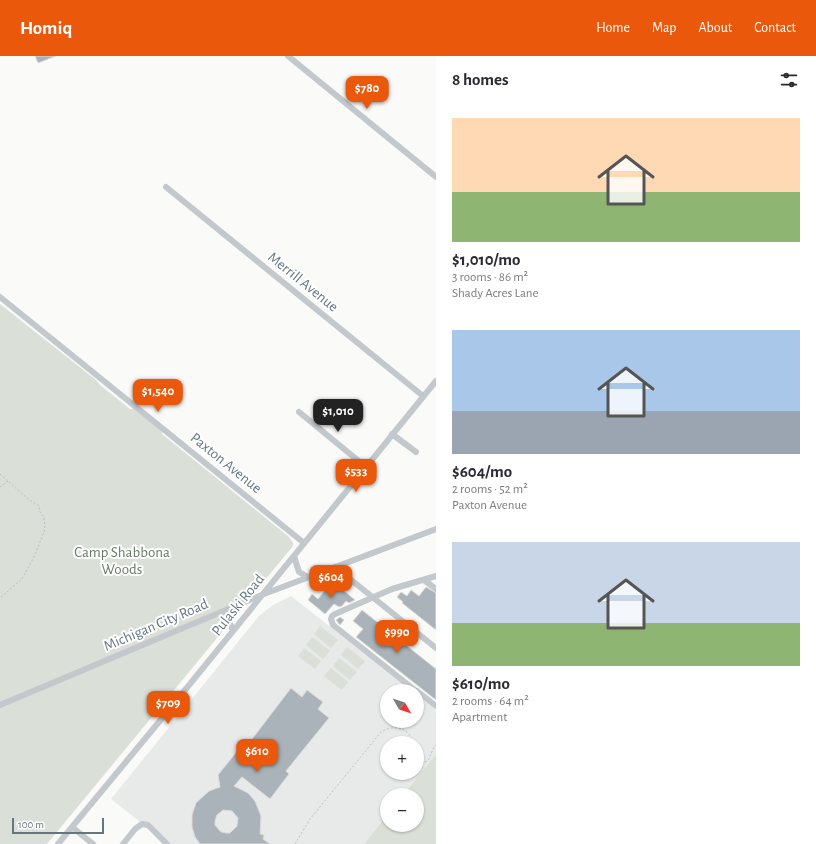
<!DOCTYPE html>
<meta charset="utf-8">
<style>
:root{--surface:#fff;--page:#f7f7f7;--text:#2b2b33;--muted:#7c7c81;--accent:#ea580c}
body{margin:0;font-family:"Alegreya Sans",sans-serif;background:var(--page);color:var(--text);height:100vh;display:flex;flex-direction:column;font-size:15px;white-space:nowrap}
*{box-sizing:border-box;margin:0}
p{font-size:13px;color:var(--muted)}
.icon{flex:none;width:22px;height:22px;fill:none;stroke:currentColor;stroke-width:2;stroke-linecap:round;stroke-linejoin:round}
.map{position:relative;flex:1;overflow:hidden}
.details{display:flex;flex-direction:column;background:var(--surface);width:380px}
.details>*{flex:none}
.needle{width:26px;rotate:129deg}
.tools{position:absolute;left:380px;top:628px;display:grid;gap:8px}
.tools a{display:grid;place-items:center;width:44px;height:44px;border-radius:50%;background:var(--surface);box-shadow:0 1px 3px #0004;font-size:20px}
.scale{position:absolute;left:12px;bottom:10px;width:92px;box-sizing:border-box;padding-left:4px;border:2px solid #657683;border-top:0;font-size:11px;line-height:14px;white-space:nowrap;color:#657683;-webkit-text-stroke:3px #fff;paint-order:stroke}
.price{position:absolute;translate:-50% -34px;padding:0 9px;border-radius:8px;background:var(--accent);color:#fff;font-size:13px;line-height:26px;filter:drop-shadow(0 1px 2px #0008)}
.price::after{content:'';position:absolute;left:50%;top:24px;width:12px;height:9px;margin-left:-6px;background:inherit;clip-path:polygon(0 0,100% 0,50% 100%)}
.price.on{background:#222;color:#fff}
ul{padding:0;list-style:none}
li{display:grid;align-content:center;gap:8px;height:212px;padding:0 16px}
li span{display:grid;place-items:center;height:124px;border-radius:0px;color:#555}
li>.icon{margin-inline-start:auto}
span .icon{width:72px;height:72px;fill:#fffc;stroke-width:1}
li b{font-size:17px}
h2{display:flex;justify-content:space-between;align-items:center;height:48px;padding:0 16px;font-size:17px}
header{display:flex;align-items:center;gap:24px;box-sizing:border-box;height:56px;padding:0 20px;background:var(--accent);color:#fff}
header strong{font-size:19px}
nav{display:flex;gap:22px;margin-inline-start:auto;font-size:14px}
main{display:flex;flex:1;min-height:0}
.map>svg:first-child{display:block}
.built{fill:#e8e9e9;fill-rule:evenodd}
.green{fill:#dadfd7}
.building{fill:#aab3b9;stroke:#dcdcda;fill-rule:evenodd}
.lines{fill:none;stroke-linecap:round;stroke-linejoin:round}
.path{stroke:#bbbfc2;stroke-width:1;stroke-dasharray:2 2;stroke-linecap:butt}
.minor{stroke:#c3c8cc;stroke-width:6}
.labels{text-anchor:middle;dominant-baseline:central;stroke-width:4;stroke-linejoin:round;paint-order:stroke}
.street-label{font-size:15px;fill:#657683;stroke:#fff}
.park-label{font-size:15px;fill:#687a64;stroke:#fff}
</style>
<header>
<strong>Homiq</strong>
<nav><a>Home</a><a>Map</a><a>About</a><a>Contact</a></nav>
</header>
<main>
<div class="map">
<svg width="436" height="788" viewBox="0 0 436 788">
<rect width="100%" height="100%" fill="#fafaf8"/>
<path class="built" d="M291,540L412,635H387V665H417V639L436,654V698L403,739H387V759L364,788H168L111,743L259,560L273,549ZM387,687H417V717H387Z"/>
<path class="green" d="M0,248L96,324L100,329L130,353H134L162,375V378L289,481L293,487V490L47,788H0Z
M320,570L338,584L331,592L314,578Z
M312,581L330,595L323,603L306,589Z
M347,591L365,605L358,613L341,599Z
M304,592L321,605L315,613L298,600Z
M339,602L357,616L350,624L333,610Z
M331,612L348,626L342,634L324,620Z
M436,698V788H364L387,759V769H417V739H403Z"/>
<path class="building" d="M35,0H56L38,7Z
M337,529L355,544L349,547L346,545L342,550L339,551L334,548L325,558L308,544L312,538L318,543L326,533L331,537Z
M426,531L436,537V574L402,547L403,546L397,541L401,536L407,540L411,534L419,540Z
M362,554L436,613V644L356,581L363,573L353,565Z
M340,561L344,564L340,569L336,564Z
M291,632L302,641L307,634L323,646L318,653L329,662L286,715L289,718L270,743L242,721L234,730L248,737L255,745L261,760L260,778L264,779L263,783L270,788H200L195,781L192,771V759L196,747L209,735L220,731L218,719L246,684L249,687ZM223,754L232,755L238,762L237,770L230,777H226L221,776L215,769V765L217,759Z"/>
<g class="lines">
<path class="path" d="M0,418L28,443L39,450L40,456L44,461L45,473L35,499L22,523L0,542
M0,431L8,425
M417,705L424,706L428,705L433,693L436,689
M295,788L310,763L381,676C394,668 409,671 413,687"/>
<path class="minor" d="M288,0L436,121
M166,131L423,340
M0,241L304,487
M299,356L366,411
M392,378L416,396
M294,500L299,516L308,521
M335,511L436,592
M424,524L436,533
M220,557C227,562 231,567 233,575
M416,635L333,569L331,563L332,560L335,558L392,533L436,520
M417,635L436,650
M0,649L264,538L436,473
M72,771L93,788
M58,788L168,655L436,325
M123,788L135,773L142,768L148,769L167,788"/>
</g>
<g class="labels">
<g class="street-label">
<text transform="translate(303 226) rotate(39)">Merrill Avenue</text>
<text transform="translate(226 407) rotate(39)">Paxton Avenue</text>
<text transform="translate(238 549) rotate(-51)">Pulaski Road</text>
<text transform="translate(156 569) rotate(-23)">Michigan City Road</text>
</g>
<g class="park-label">
<text x="122" y="496">Camp Shabbona<tspan x="122" dy="17">Woods</tspan></text>
</g>
</g>
</svg>
<div class="tools">
<a><svg class="needle" viewBox="-14 -14 28 28"><path d="M0-13l5 13h-10z" fill="#e53935"/><path d="M0 13l5-13h-10z" fill="#7c7c81"/></svg></a>
<a>+</a>
<a>−</a>
</div>
<div class="scale">100 m</div>
<b class="price" style="left:367px;top:54px">$780</b>
<b class="price" style="left:158px;top:357px">$1,540</b>
<b class="price on" style="left:338px;top:377px">$1,010</b>
<b class="price" style="left:356px;top:437px">$533</b>
<b class="price" style="left:331px;top:543px">$604</b>
<b class="price" style="left:397px;top:598px">$990</b>
<b class="price" style="left:168px;top:669px">$709</b>
<b class="price" style="left:257px;top:717px">$610</b>
</div>
<section class="details">
<h2>8 homes<svg class="icon" aria-label="filters" viewBox="0 0 24 24"><path d="M4 7h16M4 17h16"/><circle cx="9" cy="7" r="2"/><circle cx="15" cy="17" r="2"/></svg></h2>
<ul>
<li><span style="background:linear-gradient(#ffd9b3 60%,#8fb573 0)"><svg class="icon" aria-label="home" viewBox="0 0 24 24"><path d="M3 11l9-7 9 7M6 9v11h12V9"/></svg></span><div><b>$1,010/mo</b><p>3 rooms · 86 m²</p><p>Shady Acres Lane</p></div></li>
<li><span style="background:linear-gradient(#a9c7e8 65%,#9aa5b1 0)"><svg class="icon" aria-label="home" viewBox="0 0 24 24"><path d="M3 11l9-7 9 7M6 9v11h12V9"/></svg></span><div><b>$604/mo</b><p>2 rooms · 52 m²</p><p>Paxton Avenue</p></div></li>
<li><span style="background:linear-gradient(#c9d6e8 65%,#8fb573 0)"><svg class="icon" aria-label="home" viewBox="0 0 24 24"><path d="M3 11l9-7 9 7M6 9v11h12V9"/></svg></span><div><b>$610/mo</b><p>2 rooms · 64 m²</p><p>Apartment</p></div></li>
</ul>
</section>
</main>
